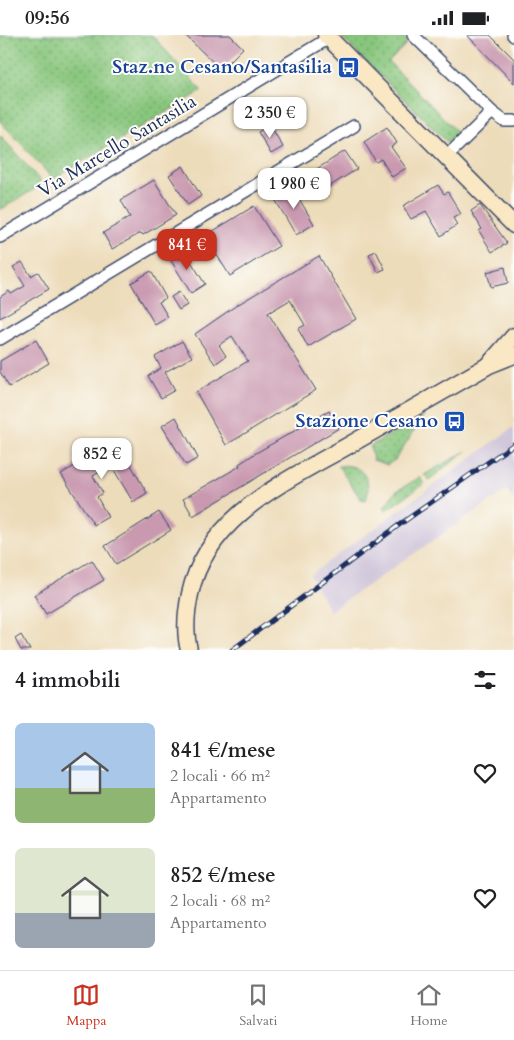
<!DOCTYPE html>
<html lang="it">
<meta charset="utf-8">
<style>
:root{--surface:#fff;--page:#f2f2f2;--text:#202124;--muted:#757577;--line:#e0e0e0;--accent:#c8321e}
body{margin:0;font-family:Cardo,serif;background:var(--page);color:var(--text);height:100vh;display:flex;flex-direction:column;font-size:19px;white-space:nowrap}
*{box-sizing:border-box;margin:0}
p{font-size:16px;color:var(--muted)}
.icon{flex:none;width:28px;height:28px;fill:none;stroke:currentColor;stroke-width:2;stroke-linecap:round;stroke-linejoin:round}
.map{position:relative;height:615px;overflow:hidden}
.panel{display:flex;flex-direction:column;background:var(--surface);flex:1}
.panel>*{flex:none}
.price{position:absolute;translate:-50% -42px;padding:0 11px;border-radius:10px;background:#fff;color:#222;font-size:16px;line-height:32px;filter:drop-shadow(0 1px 2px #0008)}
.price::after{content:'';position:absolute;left:50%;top:30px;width:15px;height:11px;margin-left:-8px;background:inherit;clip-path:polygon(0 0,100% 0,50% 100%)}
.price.on{background:var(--accent);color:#fff}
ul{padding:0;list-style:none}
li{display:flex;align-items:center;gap:15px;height:125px;padding:0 15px}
li span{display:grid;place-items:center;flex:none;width:140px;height:100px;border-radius:8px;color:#555}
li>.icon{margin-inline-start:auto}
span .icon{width:60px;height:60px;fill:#fffc;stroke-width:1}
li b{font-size:21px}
h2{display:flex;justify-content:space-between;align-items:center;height:60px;padding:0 15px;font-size:21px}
.status{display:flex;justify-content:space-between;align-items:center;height:35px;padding:0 25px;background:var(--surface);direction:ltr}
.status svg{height:14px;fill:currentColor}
.menu{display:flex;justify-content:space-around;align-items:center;height:70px;border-top:1px solid var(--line);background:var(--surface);font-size:14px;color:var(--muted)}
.menu a{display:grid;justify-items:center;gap:2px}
.menu .on{color:var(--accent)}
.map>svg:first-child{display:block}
.railway{fill:#cabfd7}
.grass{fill:url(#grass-dots);stroke:#527a6e}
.building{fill:#c999b0}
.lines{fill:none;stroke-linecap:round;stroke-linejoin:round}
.street-casing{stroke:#3a496c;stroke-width:14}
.secondary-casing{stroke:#3a496c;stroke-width:19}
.street{stroke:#fff;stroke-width:11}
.secondary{stroke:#fae7c3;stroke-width:16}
.rail-casing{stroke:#1b2f5e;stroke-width:5}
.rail{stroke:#fdfcf7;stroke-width:3;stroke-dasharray:9;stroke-linecap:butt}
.labels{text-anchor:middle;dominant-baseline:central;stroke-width:4;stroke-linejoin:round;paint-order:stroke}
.transit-label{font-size:19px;font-weight:bold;fill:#164399;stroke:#fdfcf7;text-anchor:end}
.street-label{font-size:19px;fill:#1b2f5e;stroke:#fdfcf7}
</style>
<div class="status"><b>09:56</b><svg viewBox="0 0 49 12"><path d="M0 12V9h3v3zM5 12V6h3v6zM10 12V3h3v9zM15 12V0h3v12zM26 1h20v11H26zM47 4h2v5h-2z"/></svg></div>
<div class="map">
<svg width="514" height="615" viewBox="0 0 514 615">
<defs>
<pattern id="grass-dots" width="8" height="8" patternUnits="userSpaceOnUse" patternTransform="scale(1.25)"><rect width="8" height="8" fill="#88c67d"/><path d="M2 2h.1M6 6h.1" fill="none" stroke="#6ea16a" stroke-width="1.8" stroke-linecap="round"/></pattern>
</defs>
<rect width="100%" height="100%" fill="#fdfcf7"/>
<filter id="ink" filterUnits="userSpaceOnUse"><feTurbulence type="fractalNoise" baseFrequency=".02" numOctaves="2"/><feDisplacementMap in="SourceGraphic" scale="10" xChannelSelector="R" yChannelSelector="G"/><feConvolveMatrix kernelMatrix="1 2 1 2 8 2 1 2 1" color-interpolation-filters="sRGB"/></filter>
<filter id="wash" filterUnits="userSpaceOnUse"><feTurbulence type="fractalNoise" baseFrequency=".0096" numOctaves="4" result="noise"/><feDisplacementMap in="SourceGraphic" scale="20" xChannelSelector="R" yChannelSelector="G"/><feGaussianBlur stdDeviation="1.12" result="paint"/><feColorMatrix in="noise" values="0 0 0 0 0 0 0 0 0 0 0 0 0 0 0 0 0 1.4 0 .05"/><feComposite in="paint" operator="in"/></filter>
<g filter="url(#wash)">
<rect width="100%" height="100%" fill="#eddcba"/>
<path class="railway" d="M514,392V465L507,455L330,576L310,540Z"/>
<path class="grass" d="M0,0H152L202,56L53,144L0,86Z
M339,0H365L369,4L374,0H401L408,7L389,27L457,97L447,107Z
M0,100L43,149L0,175Z
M424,380L395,425L387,430L373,425L370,411Z
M466,416L429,445L424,440Z
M338,431C361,427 373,444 366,465L361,464Z
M420,442L424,449L386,475L384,472L395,457Z"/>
<g id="blocks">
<path class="building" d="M185,0H230L243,13L221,35Z
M467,0H490L514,24V48Z
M270,90L283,112L271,119L258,97Z
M387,92L397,108L391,112L406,133L392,142L381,124L376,127L364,107Z
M345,116L357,134L316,160L304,142Z
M183,131L201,161L188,170L169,140Z
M154,145L176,180L143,200L141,198L112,214L103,198L130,182L121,165Z
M291,150L314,189L296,200L273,161Z
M438,150L444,159L448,157L461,179L453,183L457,190L441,201L426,176L411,184L403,171Z
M480,170L507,208L492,217L479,196L482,194L471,176Z
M254,171L279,211L230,241L205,201Z
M184,215L205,249L191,258L170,224Z
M376,216L385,234L378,237L369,219Z
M319,221L356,284L308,312L298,294L305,290L290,265L268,278L316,355L226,410L196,357L248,326L232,301L219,310L226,321L215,329L195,299L237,270Z
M22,227L31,241L38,237L49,254L0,283V262L9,256L11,259L25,251L13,232Z
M505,232L508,248L491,252L487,237Z
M151,236L166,263L159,267L168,282L155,290L131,248Z
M179,257L187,270L179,275L171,262Z
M36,305L49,328L9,352L0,337V326Z
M182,306L192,322L165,337L175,355L161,363L148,341L161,333L155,322Z
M329,376L339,393L193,481L183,464L240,431L239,429L256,418Z
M176,382L198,423L186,430L162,391Z
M117,406L147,458L133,467L111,430L93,441L103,458L97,462L108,482L94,490L61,439Z
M159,477L171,495L116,529L105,511Z
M92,525L104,545L46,579L34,560Z
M21,600L30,615H21L15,604Z"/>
</g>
</g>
<g filter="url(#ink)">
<use href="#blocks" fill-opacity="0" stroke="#3a496c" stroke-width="1"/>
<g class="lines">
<defs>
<path id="street" d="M413,0L492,77L504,86H514
M513,0L514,1
M446,122L492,77
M0,202L329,3
M0,304L354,91"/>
<path id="secondary" d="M326,0L514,190
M492,326L514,301
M189,615C184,596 186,578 190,559C207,480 287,446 351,409C397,383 443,356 489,330L514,320"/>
</defs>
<use href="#street" class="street-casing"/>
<use href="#secondary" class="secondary-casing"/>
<use href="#street" class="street"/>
<use href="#secondary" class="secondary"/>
<defs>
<path id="rail" d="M232,615L399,490L514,409"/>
</defs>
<use href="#rail" class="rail-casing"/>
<use href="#rail" class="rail"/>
</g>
</g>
<defs>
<symbol id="bus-square" viewBox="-11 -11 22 22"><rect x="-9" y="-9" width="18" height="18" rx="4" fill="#1a4fb4" stroke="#fdfcf7"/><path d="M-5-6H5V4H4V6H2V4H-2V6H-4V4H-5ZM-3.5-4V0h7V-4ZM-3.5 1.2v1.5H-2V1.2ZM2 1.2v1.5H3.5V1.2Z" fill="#fff"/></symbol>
</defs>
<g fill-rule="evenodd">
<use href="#bus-square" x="336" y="20" width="25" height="25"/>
<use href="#bus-square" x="442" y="374" width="25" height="25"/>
</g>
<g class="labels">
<g class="transit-label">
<text x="332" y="32">Staz.ne Cesano/Santasilia</text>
<text x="438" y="386">Stazione Cesano</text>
</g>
<g class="street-label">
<text transform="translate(117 111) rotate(-31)">Via Marcello Santasilia</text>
</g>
</g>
</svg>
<b class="price" style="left:270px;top:104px">2 350 €</b>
<b class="price" style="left:294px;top:175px">1 980 €</b>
<b class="price on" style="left:187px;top:236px">841 €</b>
<b class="price" style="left:102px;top:445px">852 €</b>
</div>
<section class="panel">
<h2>4 immobili<svg class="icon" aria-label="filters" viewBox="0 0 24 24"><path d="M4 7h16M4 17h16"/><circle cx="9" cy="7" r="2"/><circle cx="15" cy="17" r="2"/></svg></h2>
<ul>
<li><span style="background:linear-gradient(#a9c7e8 65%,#8fb573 0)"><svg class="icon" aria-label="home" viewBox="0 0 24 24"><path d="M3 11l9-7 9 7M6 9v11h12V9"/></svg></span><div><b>841 €/mese</b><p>2 locali · 66 m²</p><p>Appartamento</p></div><svg class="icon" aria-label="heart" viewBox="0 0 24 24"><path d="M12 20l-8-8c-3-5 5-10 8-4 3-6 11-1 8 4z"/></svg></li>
<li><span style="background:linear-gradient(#dfe7d0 65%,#9aa5b1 0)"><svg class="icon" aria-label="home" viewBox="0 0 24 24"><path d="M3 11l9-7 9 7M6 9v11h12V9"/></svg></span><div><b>852 €/mese</b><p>2 locali · 68 m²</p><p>Appartamento</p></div><svg class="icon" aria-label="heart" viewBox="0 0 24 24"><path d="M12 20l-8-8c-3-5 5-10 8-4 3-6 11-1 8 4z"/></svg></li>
</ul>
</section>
<nav class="menu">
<a class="on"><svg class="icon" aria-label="map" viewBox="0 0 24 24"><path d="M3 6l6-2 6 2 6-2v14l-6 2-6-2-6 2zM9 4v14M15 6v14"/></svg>Mappa</a>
<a><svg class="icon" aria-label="saved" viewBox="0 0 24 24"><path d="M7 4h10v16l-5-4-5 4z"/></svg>Salvati</a>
<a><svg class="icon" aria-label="home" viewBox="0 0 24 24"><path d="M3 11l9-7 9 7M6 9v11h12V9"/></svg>Home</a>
</nav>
